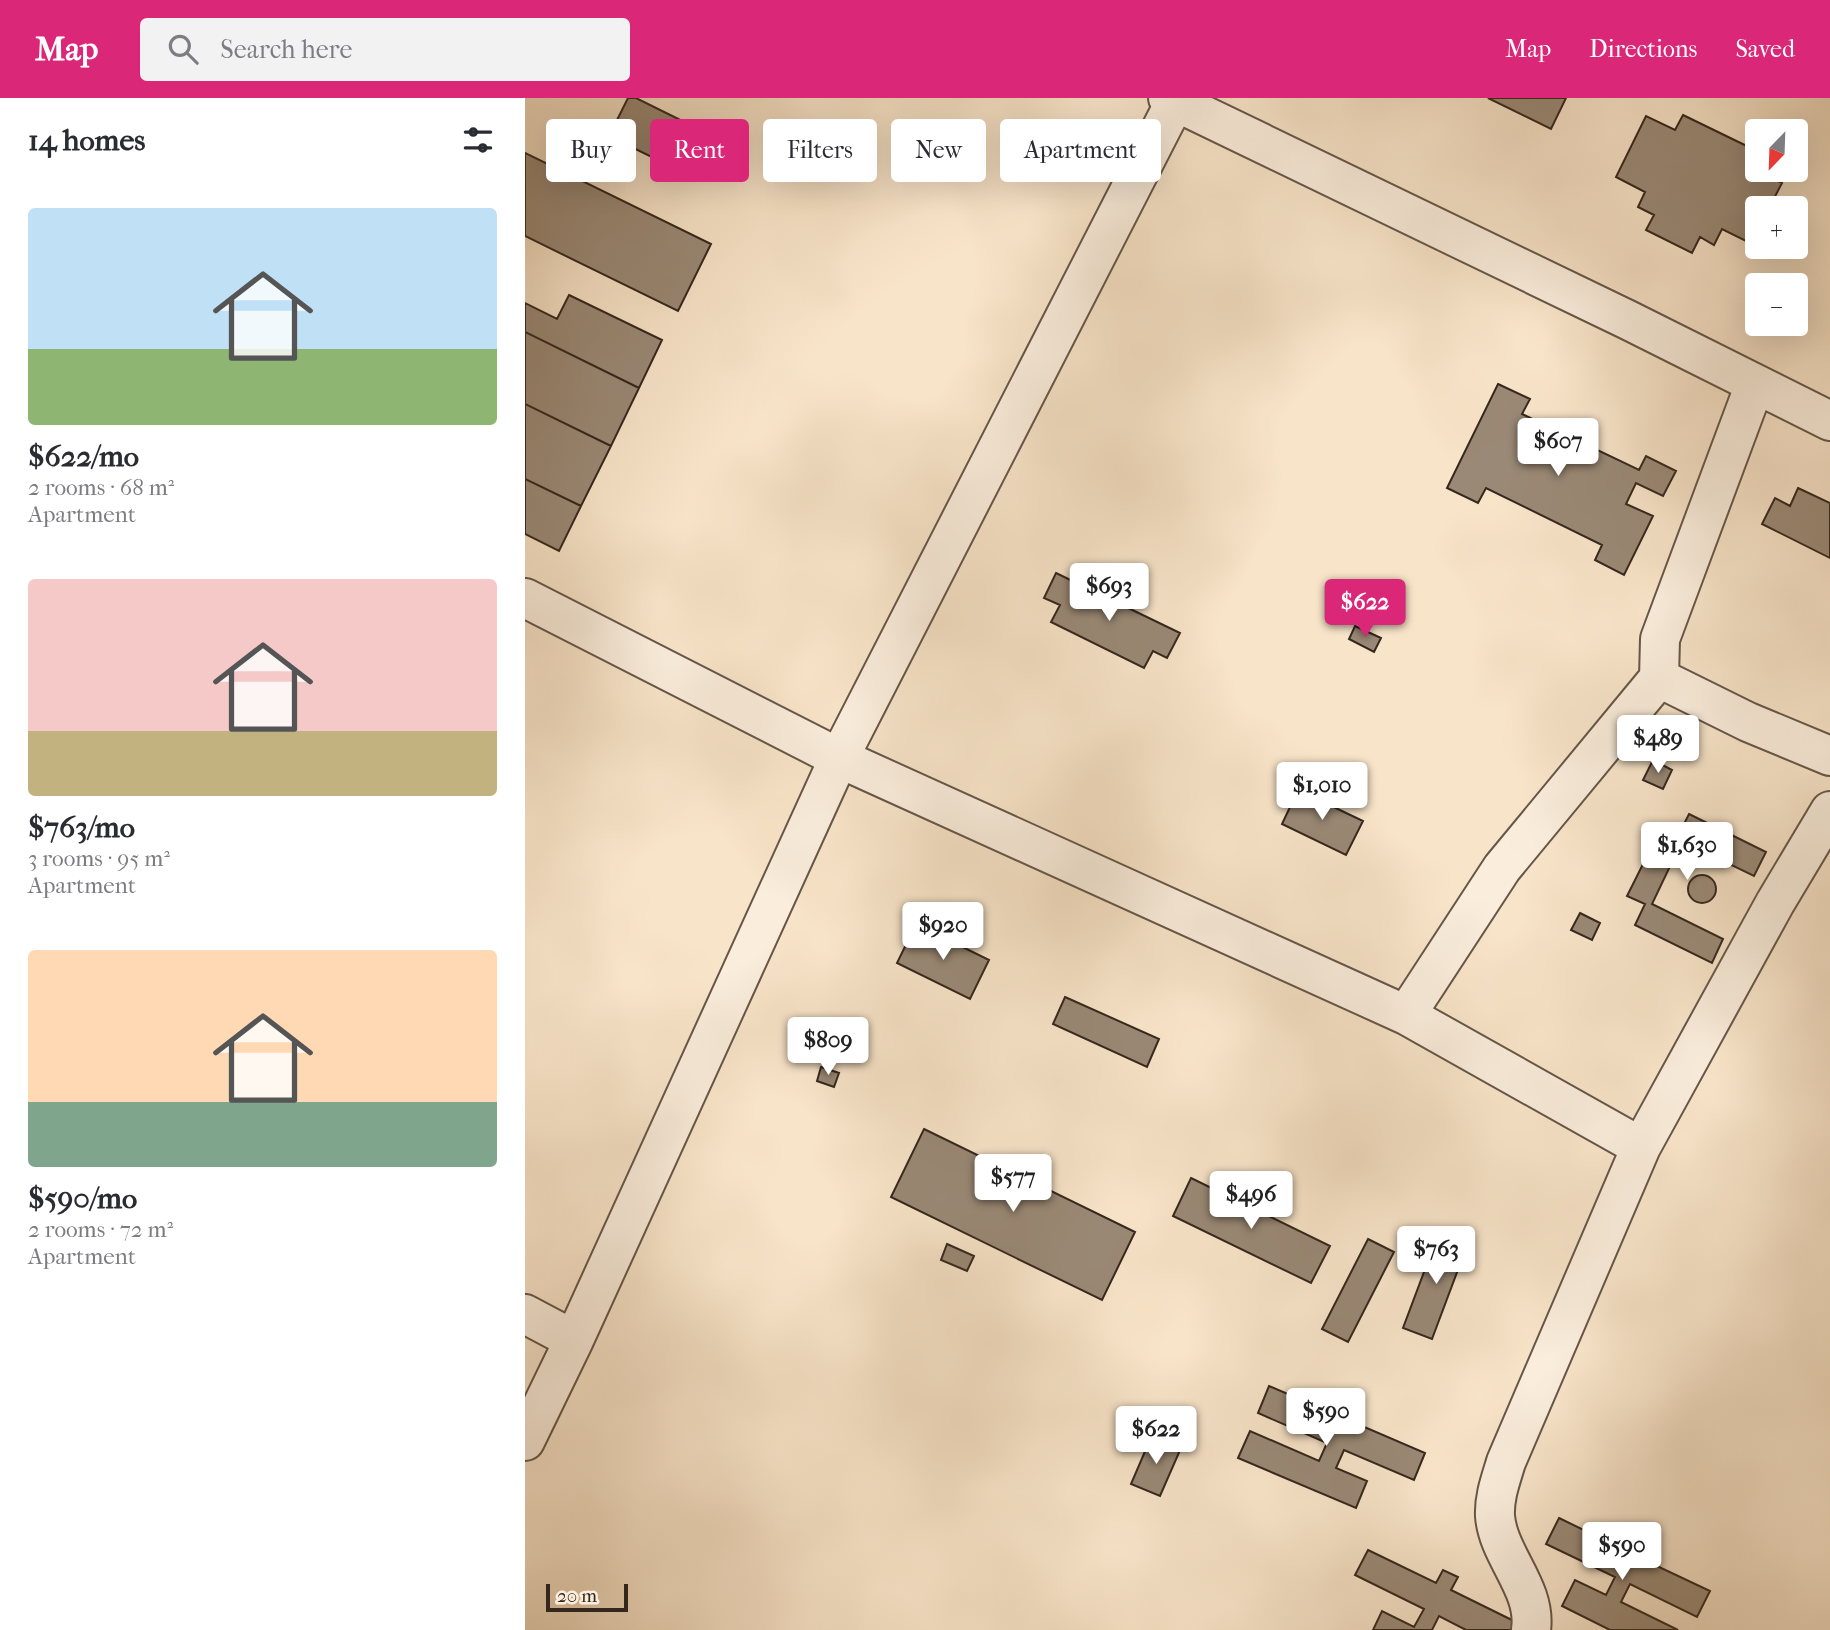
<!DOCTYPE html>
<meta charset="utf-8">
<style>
:root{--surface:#fff;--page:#f2f2f3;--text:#2b2b33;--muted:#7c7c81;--accent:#db2777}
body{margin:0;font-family:"IM FELL French Canon",serif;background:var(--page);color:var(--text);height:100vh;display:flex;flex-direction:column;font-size:26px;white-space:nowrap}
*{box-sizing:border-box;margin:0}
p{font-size:23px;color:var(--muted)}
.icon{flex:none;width:38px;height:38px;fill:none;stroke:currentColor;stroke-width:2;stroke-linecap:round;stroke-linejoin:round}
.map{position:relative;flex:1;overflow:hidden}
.panel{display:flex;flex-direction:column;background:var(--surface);width:525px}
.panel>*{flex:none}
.top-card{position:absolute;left:21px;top:21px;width:665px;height:63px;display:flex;gap:14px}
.needle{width:46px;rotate:203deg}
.tools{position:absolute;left:1220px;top:21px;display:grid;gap:14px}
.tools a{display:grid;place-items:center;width:63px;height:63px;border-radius:7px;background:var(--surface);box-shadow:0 7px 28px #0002;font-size:35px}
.scale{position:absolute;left:21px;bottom:18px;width:82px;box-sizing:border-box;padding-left:7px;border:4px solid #35271d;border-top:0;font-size:19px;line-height:24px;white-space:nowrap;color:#35271d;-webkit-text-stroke:5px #faeddc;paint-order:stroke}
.price{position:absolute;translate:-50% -60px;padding:0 16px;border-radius:7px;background:#fff;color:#222;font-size:23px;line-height:46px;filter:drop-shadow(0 2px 4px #0008)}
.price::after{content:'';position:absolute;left:50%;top:42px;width:21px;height:16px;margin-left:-10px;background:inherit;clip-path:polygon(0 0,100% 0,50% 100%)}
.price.on{background:var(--accent);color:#fff}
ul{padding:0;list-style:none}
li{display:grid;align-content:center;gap:14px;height:371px;padding:0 28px}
li span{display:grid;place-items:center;height:217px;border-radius:7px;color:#555}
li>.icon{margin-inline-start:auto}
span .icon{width:126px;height:126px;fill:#fffc;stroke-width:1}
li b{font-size:30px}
h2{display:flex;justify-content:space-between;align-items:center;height:84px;padding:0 28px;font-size:30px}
.pill{padding:0 24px;border-radius:7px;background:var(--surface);box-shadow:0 7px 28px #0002;font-size:24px;line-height:63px}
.pill.on{background:var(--accent);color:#fff}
header{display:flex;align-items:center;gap:42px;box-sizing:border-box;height:98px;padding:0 35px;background:var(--accent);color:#fff}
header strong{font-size:33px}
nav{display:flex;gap:38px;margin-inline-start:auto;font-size:24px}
.search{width:490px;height:63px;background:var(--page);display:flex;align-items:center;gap:18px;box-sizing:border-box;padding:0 24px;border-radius:7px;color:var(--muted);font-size:26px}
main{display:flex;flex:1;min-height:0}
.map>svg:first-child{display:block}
.building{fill:#9a8976;stroke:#35271d;stroke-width:2}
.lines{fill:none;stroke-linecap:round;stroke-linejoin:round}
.minor-casing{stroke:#665648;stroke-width:42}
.minor{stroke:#faeddc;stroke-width:38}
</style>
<header>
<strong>Map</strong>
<div class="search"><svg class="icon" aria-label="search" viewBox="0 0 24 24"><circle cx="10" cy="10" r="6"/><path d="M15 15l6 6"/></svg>Search here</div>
<nav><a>Map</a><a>Directions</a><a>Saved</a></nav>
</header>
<main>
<section class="panel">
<h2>14 homes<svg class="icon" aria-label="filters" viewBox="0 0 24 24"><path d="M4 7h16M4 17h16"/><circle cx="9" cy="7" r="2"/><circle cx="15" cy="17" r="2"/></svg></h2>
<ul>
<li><span style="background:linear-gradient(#bfe0f5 65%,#8fb573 0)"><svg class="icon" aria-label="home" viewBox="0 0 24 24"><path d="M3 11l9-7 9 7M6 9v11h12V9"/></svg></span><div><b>$622/mo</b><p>2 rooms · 68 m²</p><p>Apartment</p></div></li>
<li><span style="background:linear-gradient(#f6c9c9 70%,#c2b280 0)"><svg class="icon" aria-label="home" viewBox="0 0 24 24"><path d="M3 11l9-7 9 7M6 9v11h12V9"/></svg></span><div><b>$763/mo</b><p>3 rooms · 95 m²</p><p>Apartment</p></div></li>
<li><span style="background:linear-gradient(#ffd9b3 70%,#7fa58c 0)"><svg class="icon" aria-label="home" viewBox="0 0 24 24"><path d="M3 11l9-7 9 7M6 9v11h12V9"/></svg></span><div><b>$590/mo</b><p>2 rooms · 72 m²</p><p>Apartment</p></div></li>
</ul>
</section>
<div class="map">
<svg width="1305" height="1532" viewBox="0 0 1305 1532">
<rect width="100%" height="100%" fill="#f8e4c9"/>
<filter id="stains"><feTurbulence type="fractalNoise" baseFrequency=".00286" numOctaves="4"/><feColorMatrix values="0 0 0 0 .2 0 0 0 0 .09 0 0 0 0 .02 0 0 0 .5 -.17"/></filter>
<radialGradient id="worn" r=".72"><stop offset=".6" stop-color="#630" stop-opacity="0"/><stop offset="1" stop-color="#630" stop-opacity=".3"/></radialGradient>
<path class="building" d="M103,0H111L206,47L199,62L184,55L180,62L162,53L153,72L84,38Z
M963,0H1041L1026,31Z
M1158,17L1232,53V60L1227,70L1257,85L1244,110H1232V136L1227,146L1197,131L1189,147L1175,139L1167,155L1121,132L1129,117L1113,109L1120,94L1091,79L1121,18L1150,32Z
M0,55L186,146L153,213L0,138Z
M44,197L137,242L114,290L0,234V205L32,221Z
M0,234L114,290L86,348L0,306Z
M973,286L1005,301L997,316L1114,372L1121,358L1151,373L1138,398L1111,385L1101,406L1128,418L1099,477L1070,462L1077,447L961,390L953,405L922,390Z
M0,306L86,348L56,408L0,381Z
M0,381L56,408L34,453L0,436Z
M1273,390L1305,405V460L1237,426L1250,400L1265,408Z
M531,475L655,535L642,560L628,553L619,570L526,524L535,507L519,500Z
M830,528L856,540L849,554L824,541Z
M1128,662L1147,672L1138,691L1118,682Z
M773,692L838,723L821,757L757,726Z
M1164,716L1241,754L1229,778L1157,743L1127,806L1198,841L1187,865L1110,827L1120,806L1102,798L1136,730L1153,738Z
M1163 791a14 14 0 1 1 28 0a14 14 0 1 1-28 0Z
M1055,815L1075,825L1067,842L1046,832Z
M391,826L464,862L445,901L372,865Z
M540,899L634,941L622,969L528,926Z
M296,969L314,975L309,989L292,983Z
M399,1031L610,1134L577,1202L366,1099Z
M666,1080L805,1148L786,1185L648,1118Z
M914,1134L943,1145L907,1241L878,1230Z
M843,1141L869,1154L823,1244L797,1231Z
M422,1146L449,1158L442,1173L416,1162Z
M744,1288L814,1318L818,1307L835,1314L830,1325L900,1355L889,1382L819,1352L811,1370L842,1383L831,1410L713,1360L725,1333L794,1363L802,1345L733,1315Z
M627,1337L656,1350L635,1398L606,1386Z
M1034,1420L1102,1453L1108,1442L1123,1449L1117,1461L1185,1493L1172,1519L1105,1486L1096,1504L1153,1532H1085L1037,1508L1050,1482L1081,1497L1090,1479L1021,1446Z
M843,1452L911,1485L918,1472L933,1479L926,1492L995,1526L991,1532H941L914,1518L907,1532H848L857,1513L889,1529L899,1511L830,1477Z"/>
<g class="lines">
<defs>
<path id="minor" d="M643,0L1103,222L1305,323
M0,500L314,660L881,917L1116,1049
M1134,580L1223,624L1305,658
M881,917L977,770L1134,580L1135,541L1230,286
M0,1216L49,1242
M0,1343L49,1242L314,660L652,0
M1006,1532C1012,1490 973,1458 970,1418C969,1399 976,1381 981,1364L1116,1049L1250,805L1305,713"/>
</defs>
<use href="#minor" class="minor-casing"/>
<use href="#minor" class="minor"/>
</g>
<rect width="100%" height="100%" filter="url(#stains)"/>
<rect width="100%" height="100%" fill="url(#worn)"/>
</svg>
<div class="tools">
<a><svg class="needle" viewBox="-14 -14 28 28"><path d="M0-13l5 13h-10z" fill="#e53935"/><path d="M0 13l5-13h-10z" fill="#7c7c81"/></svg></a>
<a>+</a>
<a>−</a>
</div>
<div class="scale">20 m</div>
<b class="price" style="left:1033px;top:380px">$607</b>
<b class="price" style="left:584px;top:525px">$693</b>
<b class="price on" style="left:840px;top:541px">$622</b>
<b class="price" style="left:1133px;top:677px">$489</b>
<b class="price" style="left:797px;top:724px">$1,010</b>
<b class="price" style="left:1162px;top:784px">$1,630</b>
<b class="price" style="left:418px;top:864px">$920</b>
<b class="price" style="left:303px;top:979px">$809</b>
<b class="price" style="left:488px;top:1116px">$577</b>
<b class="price" style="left:726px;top:1133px">$496</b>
<b class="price" style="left:911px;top:1188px">$763</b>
<b class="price" style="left:801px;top:1350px">$590</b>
<b class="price" style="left:631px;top:1368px">$622</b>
<b class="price" style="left:1097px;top:1484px">$590</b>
<div class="top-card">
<a class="pill">Buy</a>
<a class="pill on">Rent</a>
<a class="pill">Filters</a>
<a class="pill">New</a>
<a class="pill">Apartment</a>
</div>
</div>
</main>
